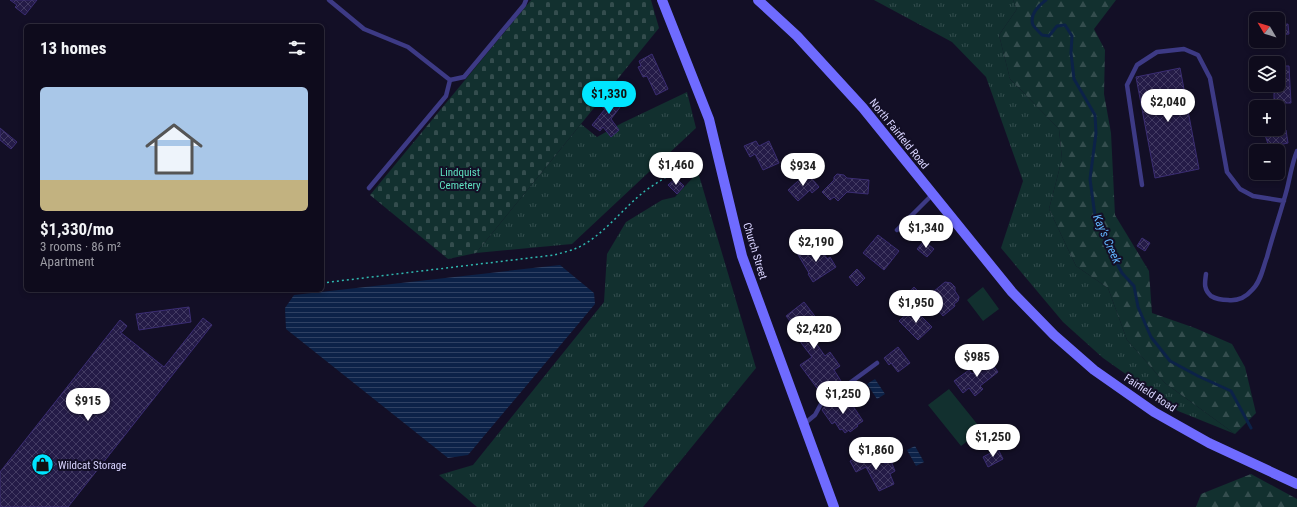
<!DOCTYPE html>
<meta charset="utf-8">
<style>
:root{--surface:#0e0b1c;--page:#1c1929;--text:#f1f3f6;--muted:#9b9ba3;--line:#2e2b3b;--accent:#00e5ff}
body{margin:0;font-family:"Roboto Condensed",sans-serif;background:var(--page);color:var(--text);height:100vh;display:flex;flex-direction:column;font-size:15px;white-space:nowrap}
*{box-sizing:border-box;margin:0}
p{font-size:13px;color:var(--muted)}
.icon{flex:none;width:22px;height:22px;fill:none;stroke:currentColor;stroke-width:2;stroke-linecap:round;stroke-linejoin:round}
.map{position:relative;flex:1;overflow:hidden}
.panel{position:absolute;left:24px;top:24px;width:300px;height:268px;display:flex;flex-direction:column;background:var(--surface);border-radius:6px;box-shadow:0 2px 6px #0003,0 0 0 1px var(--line)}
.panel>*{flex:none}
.needle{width:26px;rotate:308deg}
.tools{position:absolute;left:1249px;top:12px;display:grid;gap:8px}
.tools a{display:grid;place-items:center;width:36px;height:36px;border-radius:6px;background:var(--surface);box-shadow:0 2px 6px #0003,0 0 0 1px var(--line);font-size:20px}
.price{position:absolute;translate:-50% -34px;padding:0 9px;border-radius:14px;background:#fff;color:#222;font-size:13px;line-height:26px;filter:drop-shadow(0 1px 2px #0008)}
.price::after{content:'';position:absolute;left:50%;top:24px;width:12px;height:9px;margin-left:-6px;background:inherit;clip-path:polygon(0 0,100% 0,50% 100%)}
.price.selected{background:var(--accent);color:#111}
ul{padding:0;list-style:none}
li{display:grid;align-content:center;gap:8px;height:212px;padding:0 16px}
li span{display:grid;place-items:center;height:124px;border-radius:6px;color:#555}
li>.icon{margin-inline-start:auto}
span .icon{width:72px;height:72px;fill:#fffc;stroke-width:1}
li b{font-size:17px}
h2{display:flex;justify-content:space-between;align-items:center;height:48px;padding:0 16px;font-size:17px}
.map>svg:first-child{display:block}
.grass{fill:url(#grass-tufts)}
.forest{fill:url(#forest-firs)}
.cemetery{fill:url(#cemetery-stones)}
.garden{fill:#12302f}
.water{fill:url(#water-rules)}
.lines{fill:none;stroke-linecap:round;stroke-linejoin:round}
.stream{stroke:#0c2248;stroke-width:3}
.building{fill:url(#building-cross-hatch);stroke:#3b2d73}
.path{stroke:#2fb8b0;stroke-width:1.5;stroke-dasharray:2 3;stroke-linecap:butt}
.lane{stroke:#3d3a85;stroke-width:4.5}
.secondary{stroke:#6f6bff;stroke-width:10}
.labels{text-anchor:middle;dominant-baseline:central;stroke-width:4;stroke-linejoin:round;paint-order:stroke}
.street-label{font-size:11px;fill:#d9d4ff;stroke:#130f26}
.park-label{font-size:11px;fill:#5fe0c0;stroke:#130f26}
.poi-label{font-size:11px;fill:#d9d4ff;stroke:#130f26;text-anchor:start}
.water-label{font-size:12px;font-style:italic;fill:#62b6ff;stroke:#130f26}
</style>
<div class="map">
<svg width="1297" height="507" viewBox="0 0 1297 507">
<defs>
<pattern id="grass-tufts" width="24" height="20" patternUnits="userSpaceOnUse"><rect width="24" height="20" fill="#12302f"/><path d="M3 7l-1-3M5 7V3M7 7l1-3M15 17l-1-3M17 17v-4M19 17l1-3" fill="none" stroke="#344d4e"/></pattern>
<pattern id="forest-firs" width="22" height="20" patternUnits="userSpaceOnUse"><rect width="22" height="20" fill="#12302f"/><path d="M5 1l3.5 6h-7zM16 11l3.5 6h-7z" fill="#344d4e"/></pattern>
<pattern id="cemetery-stones" width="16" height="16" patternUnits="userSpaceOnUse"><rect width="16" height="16" fill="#12302f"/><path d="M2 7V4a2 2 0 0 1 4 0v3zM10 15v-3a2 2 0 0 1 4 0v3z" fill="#344d4e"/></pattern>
<pattern id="water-rules" width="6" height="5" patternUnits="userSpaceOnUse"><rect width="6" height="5" fill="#0c2248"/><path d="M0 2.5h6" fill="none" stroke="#2f4163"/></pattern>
<pattern id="building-cross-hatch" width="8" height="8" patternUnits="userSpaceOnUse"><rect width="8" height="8" fill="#241b47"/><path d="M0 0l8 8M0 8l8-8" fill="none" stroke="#433b63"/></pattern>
</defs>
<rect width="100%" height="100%" fill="#130f26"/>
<path class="grass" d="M874,0H1013L1017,9L999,35L1010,79L1059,129L1062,159L1049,209L1076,266L1108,288L1127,340L1165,383L1235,434L1178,411L1103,358L1063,322L1001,248L1023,181L986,77L952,42Z
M687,92L696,128L572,244L476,253L581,124L597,137L622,123Z
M698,172L756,368L643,507H477L439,475L473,465L604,302L607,254L626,222L662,200L675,197Z"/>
<path class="forest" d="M1013,0H1116L1094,29L1105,50L1104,94L1111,133L1115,215L1149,271L1152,313L1195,328L1232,344L1245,367L1256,413L1235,434L1165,383L1127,340L1108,288L1076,266L1049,209L1062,159L1059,129L1010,79L999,35L1017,9Z
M1251,474L1297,499V507H1196L1201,494Z"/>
<path class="cemetery" d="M531,0H651L659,28L476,253L448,259L370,195Z"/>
<path class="garden" d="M983,287L999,309L983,321L967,300Z
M949,389L982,430L961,446L928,405Z"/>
<path class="water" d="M560,265L594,293L595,304L468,455L448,458L286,329L285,308L294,295Z
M875,379L885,394L877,399L867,384Z
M915,446L924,462L916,466L907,450Z"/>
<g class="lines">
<path class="stream" d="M1046,0C1039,5 1029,15 1033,25C1035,28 1039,32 1042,35L1049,36L1057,26L1065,25L1072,36L1071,53L1074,79L1095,115L1096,133L1090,179L1095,216L1106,242L1122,273L1134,286L1138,307L1151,337L1170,361L1198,376L1231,391L1251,428"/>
</g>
<path class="building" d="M10,0H37L25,15L15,7L17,5Z
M1288,24L1289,34L1278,35V25Z
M652,54L668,89L656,95L647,76L643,77L638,67L641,66L639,61Z
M1278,66H1289L1291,103H1284V106H1276V103H1274V85H1278Z
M1180,68L1199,169L1155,178L1136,77Z
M612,92L624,102L611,119L619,130L611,137L603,127L600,131L592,125L605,109L601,106Z
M0,128L17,142L11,149L0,140Z
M1263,129H1282L1283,131L1286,130L1288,143L1269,147Z
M756,141L759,146L769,141L779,163L763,170L755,154L750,157L744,146Z
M807,173L819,187L812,193L810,190L798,201L788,190Z
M837,174L844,175L847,178L869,180L868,194L847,192L838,201L834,197L830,200L822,192L834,180V177Z
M676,178L684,186L677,194L668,185Z
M878,235L899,251L884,270L863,253Z
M1142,238L1150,243L1145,251L1137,246Z
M924,241L934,249L927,257L917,249Z
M809,245L815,254L822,249L827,259L830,257L836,267L813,282L808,274L809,273L797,253Z
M857,269L865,278L857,286L849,277Z
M945,282L951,283L955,287V291L959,297L958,301L954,304L955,306L943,316L927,297Z
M914,287L926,299L917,307L906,296Z
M804,302L824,328L820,331L824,336L815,342L825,356L830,352L840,366L834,370L841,381L822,395L800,365L812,357L795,335L799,332L786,316Z
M189,307L191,322L139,330L136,314Z
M913,308L932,327L918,340L899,321Z
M203,318L212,325L68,507H0V472L120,320L127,326L122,332H120L164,367Z
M898,347L910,363L898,372L891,363L889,365L884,358Z
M987,357L998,372L980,386L983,389L975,396L969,388L963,393L954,381L969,370L972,374L983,365L981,361Z
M845,397H847L863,421L857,425L858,426L850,432L849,430L845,433L842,429L840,430L835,422L832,424L822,410L824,407L832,400L835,404Z
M998,449L1003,459L988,467L983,457Z
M867,453L871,463L882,458L885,464L891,461L895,471L890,474L894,484L879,491L866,467L856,472L850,461Z"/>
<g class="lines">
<path class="path" d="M322,283L554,255C561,253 570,251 577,248C602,237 623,208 645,191C660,180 676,172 691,160"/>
<path class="lane" d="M329,0L364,29L408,47L450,80L464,77L524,5L526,0
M1142,185L1127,85L1137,65L1157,52L1184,49L1198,55L1210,78L1227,172L1240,189L1253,196L1284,201
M369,188L446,96L450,80
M897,230L933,194
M1206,274C1205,282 1203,289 1211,296C1216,299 1222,300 1228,300C1237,301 1246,297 1252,290C1261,282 1263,267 1267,257C1273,234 1281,212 1287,189C1290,177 1292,163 1297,151
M804,424L815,415L821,404L877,363"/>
<path class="secondary" d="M662,0L709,119L742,256L834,507
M758,0L797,36L863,108L1012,292L1054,335L1094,370L1154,412L1209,443L1297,484"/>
</g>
<defs>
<symbol id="shop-disc" viewBox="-11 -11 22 22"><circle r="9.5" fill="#00e5ff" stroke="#130f26"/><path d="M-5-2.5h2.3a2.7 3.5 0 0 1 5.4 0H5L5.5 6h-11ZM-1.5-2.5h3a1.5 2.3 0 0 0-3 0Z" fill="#111"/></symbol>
</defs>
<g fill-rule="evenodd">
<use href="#shop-disc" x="30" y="452" width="25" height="25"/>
</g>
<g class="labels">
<g class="street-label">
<text transform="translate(899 134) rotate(51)">North Fairfield Road</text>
<text transform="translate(755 251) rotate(73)">Church Street</text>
<text transform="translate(1150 393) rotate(33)">Fairfield Road</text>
</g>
<g class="park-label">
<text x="460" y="172">Lindquist<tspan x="460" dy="13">Cemetery</tspan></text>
</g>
<g class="poi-label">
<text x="58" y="465">Wildcat Storage</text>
</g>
<g class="water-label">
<text transform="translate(1107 239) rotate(66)">Kay's Creek</text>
</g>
</g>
</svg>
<div class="tools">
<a><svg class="needle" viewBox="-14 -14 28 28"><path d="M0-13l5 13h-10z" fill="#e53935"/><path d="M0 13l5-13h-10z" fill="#9b9ba3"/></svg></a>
<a><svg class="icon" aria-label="layers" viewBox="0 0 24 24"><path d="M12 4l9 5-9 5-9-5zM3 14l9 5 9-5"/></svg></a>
<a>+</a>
<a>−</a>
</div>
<b class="price selected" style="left:609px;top:115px">$1,330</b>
<b class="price" style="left:1168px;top:123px">$2,040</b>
<b class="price" style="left:676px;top:186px">$1,460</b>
<b class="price" style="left:803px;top:187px">$934</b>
<b class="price" style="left:926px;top:249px">$1,340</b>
<b class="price" style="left:816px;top:263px">$2,190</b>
<b class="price" style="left:916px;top:324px">$1,950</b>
<b class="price" style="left:814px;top:350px">$2,420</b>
<b class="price" style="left:977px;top:378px">$985</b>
<b class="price" style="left:843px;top:415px">$1,250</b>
<b class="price" style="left:88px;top:422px">$915</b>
<b class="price" style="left:993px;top:458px">$1,250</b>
<b class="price" style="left:876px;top:471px">$1,860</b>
<section class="panel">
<h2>13 homes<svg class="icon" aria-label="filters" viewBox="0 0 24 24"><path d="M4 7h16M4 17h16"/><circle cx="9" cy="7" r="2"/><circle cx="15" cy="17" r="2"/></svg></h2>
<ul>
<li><span style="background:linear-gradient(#a9c7e8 75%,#c2b280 0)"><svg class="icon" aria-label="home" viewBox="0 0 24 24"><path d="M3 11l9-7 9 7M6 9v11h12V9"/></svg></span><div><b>$1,330/mo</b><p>3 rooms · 86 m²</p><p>Apartment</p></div></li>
</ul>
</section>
</div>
